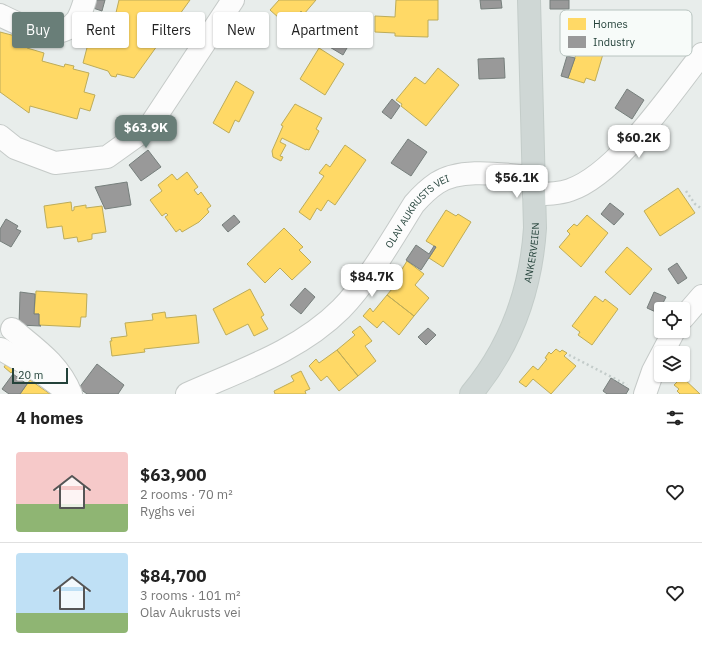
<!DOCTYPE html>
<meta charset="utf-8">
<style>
:root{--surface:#fff;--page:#f6f6f6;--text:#222;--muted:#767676;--line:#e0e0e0;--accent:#697e78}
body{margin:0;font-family:"IBM Plex Sans",sans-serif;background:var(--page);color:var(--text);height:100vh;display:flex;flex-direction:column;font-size:15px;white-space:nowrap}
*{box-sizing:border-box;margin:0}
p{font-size:13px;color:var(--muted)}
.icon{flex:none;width:22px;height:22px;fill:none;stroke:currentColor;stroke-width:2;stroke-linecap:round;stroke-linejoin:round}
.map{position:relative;height:394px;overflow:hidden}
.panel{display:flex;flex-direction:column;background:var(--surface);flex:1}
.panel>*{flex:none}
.guide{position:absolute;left:12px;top:12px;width:400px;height:36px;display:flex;gap:8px}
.buttons{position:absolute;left:654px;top:302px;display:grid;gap:8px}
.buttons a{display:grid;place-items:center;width:36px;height:36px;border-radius:4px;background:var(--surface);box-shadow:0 1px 3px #0004;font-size:20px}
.scale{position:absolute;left:12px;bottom:10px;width:56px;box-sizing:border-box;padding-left:4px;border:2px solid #24423a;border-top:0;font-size:11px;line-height:14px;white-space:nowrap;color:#24423a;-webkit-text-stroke:3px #f7fbf9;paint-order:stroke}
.price{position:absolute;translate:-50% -34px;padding:0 9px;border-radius:8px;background:#fff;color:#222;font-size:13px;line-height:26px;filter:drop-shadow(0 1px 2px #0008)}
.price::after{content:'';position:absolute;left:50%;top:24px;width:12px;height:9px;margin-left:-6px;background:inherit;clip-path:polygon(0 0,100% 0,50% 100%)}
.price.selected{background:var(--accent);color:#fff}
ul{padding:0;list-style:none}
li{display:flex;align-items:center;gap:12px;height:100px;padding:0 16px}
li+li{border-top:1px solid var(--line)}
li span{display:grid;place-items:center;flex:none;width:112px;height:80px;border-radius:4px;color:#555}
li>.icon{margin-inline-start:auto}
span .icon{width:48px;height:48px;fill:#fffc;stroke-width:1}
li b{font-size:17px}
h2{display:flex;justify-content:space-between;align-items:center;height:48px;padding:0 16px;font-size:17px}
.tag{padding:0 14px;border-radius:4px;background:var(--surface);box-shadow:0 1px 3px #0004;font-size:14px;line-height:36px}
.tag.selected{background:var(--accent);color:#fff}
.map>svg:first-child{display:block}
.homes{fill:#ffd966;stroke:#bdac59}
.industry{fill:#999;stroke:#767f7c}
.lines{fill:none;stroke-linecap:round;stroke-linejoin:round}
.minor-casing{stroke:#c5cac8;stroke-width:24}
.major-casing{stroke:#c3ccc9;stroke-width:24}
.path{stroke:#c3ccca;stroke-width:2.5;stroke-dasharray:2 3;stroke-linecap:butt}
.minor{stroke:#fcfcfc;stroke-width:22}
.major{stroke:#cfd7d5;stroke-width:22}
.labels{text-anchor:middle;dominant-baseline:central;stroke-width:4;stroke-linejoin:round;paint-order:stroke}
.street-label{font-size:10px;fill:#24423a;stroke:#f7fbf9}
.key{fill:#f7fbf9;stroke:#b8c4c0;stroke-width:1}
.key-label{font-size:11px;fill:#24423a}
</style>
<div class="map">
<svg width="702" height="394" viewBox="0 0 702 394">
<rect width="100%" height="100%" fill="#e8edeb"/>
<path class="homes" d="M119,0H190L134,78L117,74L116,77L111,76L108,71L83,63L89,40L92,41L94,35L100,37L105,19L114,21Z
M279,0H316L304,14L301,11L288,26L270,10Z
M396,0H438V20H428V37L395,36V33L375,32V16L395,17Z
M0,32L23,38L22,40L29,42L27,48L44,53L42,61L64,67L65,64L74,66L73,69L89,73L84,92L95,95L90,111L80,108L77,119L30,106L29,113L0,92Z
M582,37L606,44L595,81L586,78L584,83L568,78Z
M319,48L344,64L325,95L300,79Z
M438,68L459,85L426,126L401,106L402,104L396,100L415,77L425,84Z
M236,81L254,92L239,122L235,120L229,133L213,123Z
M295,104L322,118L316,129L319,131L309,150L306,149V150L282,138L280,142L286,145L280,156L283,157L281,161L273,157L272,151L283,126L281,125Z
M345,145L366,160L335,205L328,200L321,211L317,208L310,220L299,212L324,176L319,173L326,164L330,167Z
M187,172L198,187L194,190L198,195L201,192L211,206L207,209L209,212L199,222L182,232L180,229L176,232L165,217L168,215L166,213L162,216L150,200L162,191L158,185L172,174L177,180Z
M678,188L695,213L660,236L644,211Z
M71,202L72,211L74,210V207L86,205V208L102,206L106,232L92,234V239L78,242L77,237L64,239L62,226L47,228L44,206Z
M446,210L456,216L458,214L471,222L443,267L429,258L436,247L426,241Z
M587,215L608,233L581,267L559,247L570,234L567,231L574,224L577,226Z
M284,228L303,247L299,250L311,262L292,280L280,268L265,283L247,264Z
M627,247L652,269L630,295L605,272Z
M407,261L424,274L415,285L429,298L414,316L387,295L402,277L399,274Z
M250,289L264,315L261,317L268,329L254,336L248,324L226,335L213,309Z
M36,291L87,294L86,317H81L80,327L39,325V314H34Z
M387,295L414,316L399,335L383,321L377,328L363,316L370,308L373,312Z
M595,296L603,302L605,299L618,309L592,345L578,335L580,332L572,326Z
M165,312L166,318L196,315L199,343L144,349L145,352L112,356L110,341H112L111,338L127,336L125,323L153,320L152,314Z
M360,326L372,341L365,346L376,361L358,376L337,350L355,335L352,332Z
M556,349L560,352L562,350L567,353L564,356L576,366L551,394L533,379L526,387L519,382L533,366L538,370L547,359L545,358L549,352L551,354Z
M337,350L358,376L339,391L327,376L321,381L309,366L316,359L319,363Z
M9,360L17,366L11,373L4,367Z
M301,371L310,389L305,391L306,394H275L274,391L294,381L291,376Z
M682,377L700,394H680L677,391L679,389L674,385Z
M30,380L50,394H20Z"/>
<path class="industry" d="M92,0H105L102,11L90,7Z
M480,0H501L502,8L481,9Z
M550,0H569V9H550Z
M337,32L351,41L343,55L328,46Z
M567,56L575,58L568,78L561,76Z
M504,58L505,78L479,79L478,59Z
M627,89L644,100L632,119L615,108Z
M392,99L400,106L391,119L382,112Z
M408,139L427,152L411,176L391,163Z
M148,150L161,167L141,181L129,165Z
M127,182L131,205L105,209L95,187Z
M610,203L624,214L614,225L601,214Z
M234,215L240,222L228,232L222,225Z
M6,219L18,226L16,229L21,231L11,247L0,241V229Z
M416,245L429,254L434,246L436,247L421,270L406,260Z
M677,263L687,278L678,284L668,269Z
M305,288L315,297L301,314L290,305Z
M20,292L35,294L34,314H39V325L41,326L19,325Z
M654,292L666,297L658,313L647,308Z
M428,328L436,335L426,345L418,337Z
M97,364L124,385L118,394H87L79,388Z
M13,374L27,384L20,394H9L2,389Z
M611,378L629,389L626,394H607L603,391Z"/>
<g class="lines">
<defs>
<g id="minor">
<path d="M0,15C22,26 58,45 77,20C81,14 83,6 85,0"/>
<path d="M0,136L15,148L55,163L107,157L149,127L233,0"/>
<path d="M534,194C546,194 559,194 570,190C617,174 671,93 702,54"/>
<path d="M683,318L702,296"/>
<path d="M12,329C36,349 59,364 71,394"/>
<path d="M1,349L42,373L61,387"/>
<path id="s1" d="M187,394C241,370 299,351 341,309C367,283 394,236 414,204C421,196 428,189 437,183C462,167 505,175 534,177"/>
<path d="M645,394L653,371L674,331"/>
</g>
<g id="major">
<path id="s2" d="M471,394C511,346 531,289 535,228L529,0"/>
</g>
</defs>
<use href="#minor" class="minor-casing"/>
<use href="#major" class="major-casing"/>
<path class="path" d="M686,191L695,204L702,209
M569,355L627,385"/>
<use href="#minor" class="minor"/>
<use href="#major" class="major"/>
</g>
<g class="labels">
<g class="street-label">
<text stroke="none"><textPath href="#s1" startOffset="302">OLAV AUKRUSTS VEI</textPath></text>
<text stroke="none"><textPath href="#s2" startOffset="156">ANKERVEIEN</textPath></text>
</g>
</g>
<rect x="560" y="10" width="132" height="46" rx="6" class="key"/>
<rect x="568" y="18" width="18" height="12" fill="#ffd966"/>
<rect x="568" y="36" width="18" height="12" fill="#999"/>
<g class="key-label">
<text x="593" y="28">Homes</text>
<text x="593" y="46">Industry</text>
</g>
</svg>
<div class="buttons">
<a><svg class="icon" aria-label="locate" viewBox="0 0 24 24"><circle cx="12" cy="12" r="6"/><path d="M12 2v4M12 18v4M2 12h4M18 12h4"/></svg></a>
<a><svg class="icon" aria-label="layers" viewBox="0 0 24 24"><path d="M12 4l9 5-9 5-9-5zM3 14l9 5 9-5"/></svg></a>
</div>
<div class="scale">20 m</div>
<b class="price selected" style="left:146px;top:149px">$63.9K</b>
<b class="price" style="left:639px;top:159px">$60.2K</b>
<b class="price" style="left:517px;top:199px">$56.1K</b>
<b class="price" style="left:372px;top:298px">$84.7K</b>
<div class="guide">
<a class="tag selected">Buy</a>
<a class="tag">Rent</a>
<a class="tag">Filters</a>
<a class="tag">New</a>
<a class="tag">Apartment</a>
</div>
</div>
<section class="panel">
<h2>4 homes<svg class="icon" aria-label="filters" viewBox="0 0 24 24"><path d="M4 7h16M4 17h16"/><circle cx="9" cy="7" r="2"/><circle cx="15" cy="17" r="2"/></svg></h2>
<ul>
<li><span style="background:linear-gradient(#f6c9c9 65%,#8fb573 0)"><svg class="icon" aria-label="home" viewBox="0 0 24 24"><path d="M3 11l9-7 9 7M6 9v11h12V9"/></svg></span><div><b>$63,900</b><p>2 rooms · 70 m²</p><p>Ryghs vei</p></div><svg class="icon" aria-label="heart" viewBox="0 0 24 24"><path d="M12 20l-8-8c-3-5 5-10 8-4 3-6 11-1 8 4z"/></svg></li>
<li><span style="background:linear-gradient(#bfe0f5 75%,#8fb573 0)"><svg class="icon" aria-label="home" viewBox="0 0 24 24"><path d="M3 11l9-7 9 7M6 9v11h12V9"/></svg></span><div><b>$84,700</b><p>3 rooms · 101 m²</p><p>Olav Aukrusts vei</p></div><svg class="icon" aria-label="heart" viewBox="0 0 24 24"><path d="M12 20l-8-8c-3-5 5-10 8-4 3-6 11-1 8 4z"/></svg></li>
</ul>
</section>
